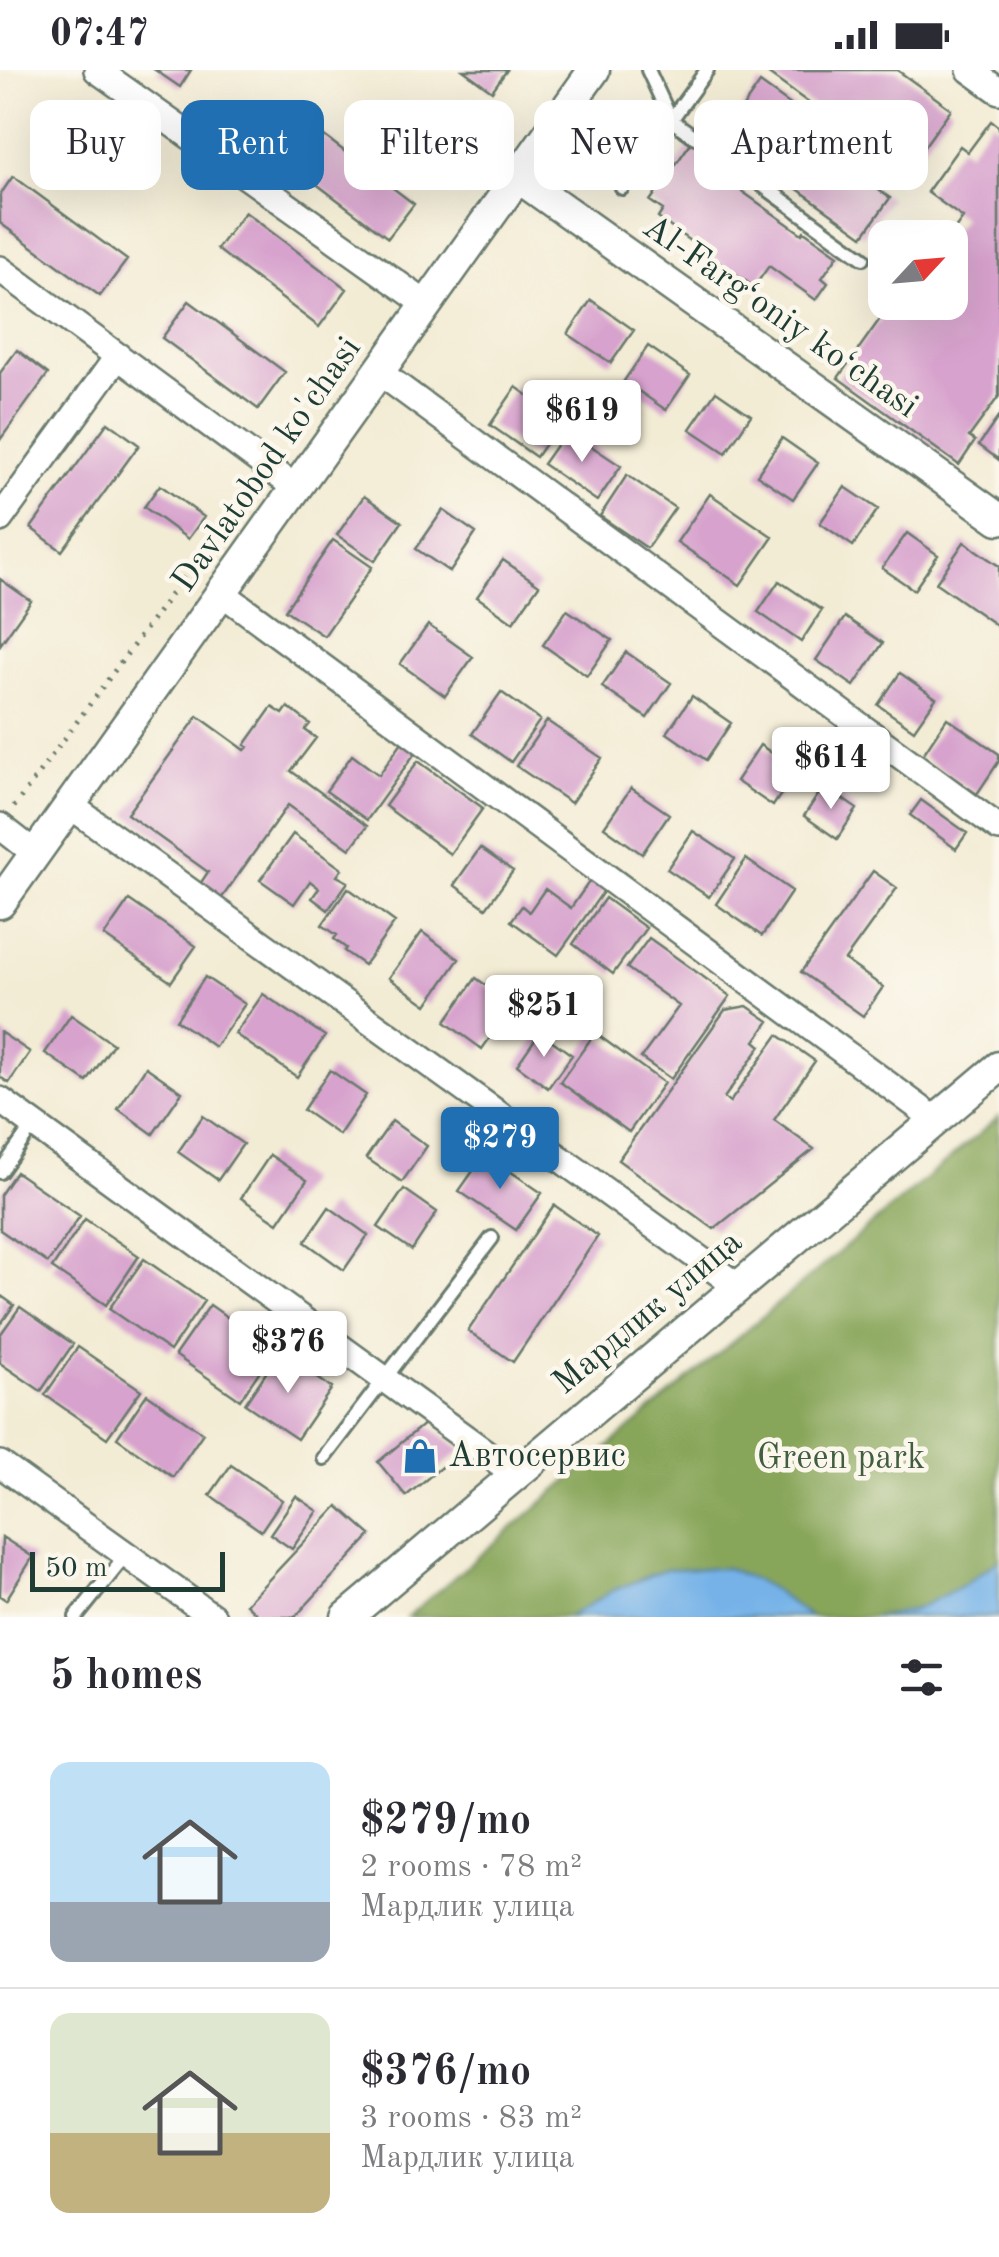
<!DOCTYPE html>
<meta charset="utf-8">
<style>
:root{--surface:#fff;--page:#f2f2f3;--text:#2b2b33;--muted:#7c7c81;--line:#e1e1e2;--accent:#1f6fb2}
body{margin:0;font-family:"Old Standard TT",serif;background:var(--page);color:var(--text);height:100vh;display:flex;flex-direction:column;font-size:38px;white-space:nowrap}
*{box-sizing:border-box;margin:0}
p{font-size:32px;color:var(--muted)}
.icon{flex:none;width:55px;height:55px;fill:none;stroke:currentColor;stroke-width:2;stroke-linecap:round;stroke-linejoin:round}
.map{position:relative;height:1547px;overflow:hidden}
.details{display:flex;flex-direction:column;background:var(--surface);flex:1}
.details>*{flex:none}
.top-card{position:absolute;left:30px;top:30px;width:940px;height:90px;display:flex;gap:20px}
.needle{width:65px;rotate:64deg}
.tools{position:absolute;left:868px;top:150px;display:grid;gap:20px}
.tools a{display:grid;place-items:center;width:100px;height:100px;border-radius:20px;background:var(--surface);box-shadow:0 10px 40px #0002;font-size:50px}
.scale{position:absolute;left:30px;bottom:25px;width:195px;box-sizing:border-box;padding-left:10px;border:5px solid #1f3d34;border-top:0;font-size:28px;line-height:35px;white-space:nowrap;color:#1f3d34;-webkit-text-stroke:8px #fbf7ec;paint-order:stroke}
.price{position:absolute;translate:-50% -85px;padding:0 22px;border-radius:10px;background:#fff;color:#222;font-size:32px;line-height:65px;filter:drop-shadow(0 2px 5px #0008)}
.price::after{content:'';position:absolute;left:50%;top:60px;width:30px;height:22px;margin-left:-15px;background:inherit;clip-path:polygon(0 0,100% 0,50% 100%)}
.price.active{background:var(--accent);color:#fff}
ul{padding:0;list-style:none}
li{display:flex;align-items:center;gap:30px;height:250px;padding:0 50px}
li+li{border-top:2px solid var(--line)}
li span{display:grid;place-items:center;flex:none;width:280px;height:200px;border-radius:20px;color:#555}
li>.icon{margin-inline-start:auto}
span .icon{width:120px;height:120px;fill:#fffc;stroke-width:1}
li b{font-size:42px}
h2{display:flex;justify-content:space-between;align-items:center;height:120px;padding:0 50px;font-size:42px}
.pill{padding:0 35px;border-radius:20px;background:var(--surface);box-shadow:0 10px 40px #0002;font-size:35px;line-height:90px}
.pill.active{background:var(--accent);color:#fff}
.status{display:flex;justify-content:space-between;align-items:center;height:70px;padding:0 50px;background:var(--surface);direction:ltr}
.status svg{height:28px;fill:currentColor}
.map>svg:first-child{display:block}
.forest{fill:#88a65a;stroke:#547247;stroke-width:2.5}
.water{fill:#76b2e8;stroke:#4a788e;stroke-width:2.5}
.building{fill:#d7a2cd}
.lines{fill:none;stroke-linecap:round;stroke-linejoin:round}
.service-casing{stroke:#697a6c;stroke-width:18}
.minor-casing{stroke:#697a6c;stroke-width:30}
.tertiary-casing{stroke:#697a6c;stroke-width:35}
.path{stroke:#697a6c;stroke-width:5;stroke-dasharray:2.5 8;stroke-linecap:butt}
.service{stroke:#fff;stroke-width:12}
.minor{stroke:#fff;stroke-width:25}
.tertiary{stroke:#fff;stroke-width:30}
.labels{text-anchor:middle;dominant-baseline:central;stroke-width:9;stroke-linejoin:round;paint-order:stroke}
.street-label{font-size:35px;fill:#1f3d34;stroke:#fbf7ec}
.poi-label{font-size:35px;fill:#1f3d34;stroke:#fbf7ec;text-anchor:start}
.park-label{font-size:35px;fill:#425e40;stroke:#fbf7ec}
</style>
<div class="status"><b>07:47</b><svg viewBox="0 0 49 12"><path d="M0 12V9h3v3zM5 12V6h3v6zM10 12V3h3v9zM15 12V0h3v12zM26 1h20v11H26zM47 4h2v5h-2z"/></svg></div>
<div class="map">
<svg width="999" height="1547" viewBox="0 0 999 1547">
<rect width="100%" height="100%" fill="#fbf7ec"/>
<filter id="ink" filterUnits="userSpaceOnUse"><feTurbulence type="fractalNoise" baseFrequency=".01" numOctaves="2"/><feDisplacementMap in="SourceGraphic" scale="20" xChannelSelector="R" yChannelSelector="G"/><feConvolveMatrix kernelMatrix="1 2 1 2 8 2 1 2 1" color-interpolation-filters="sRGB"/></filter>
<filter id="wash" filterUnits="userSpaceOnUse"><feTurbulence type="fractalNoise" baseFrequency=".0048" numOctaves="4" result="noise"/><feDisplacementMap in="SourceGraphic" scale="40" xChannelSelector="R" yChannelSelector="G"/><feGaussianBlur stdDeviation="2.25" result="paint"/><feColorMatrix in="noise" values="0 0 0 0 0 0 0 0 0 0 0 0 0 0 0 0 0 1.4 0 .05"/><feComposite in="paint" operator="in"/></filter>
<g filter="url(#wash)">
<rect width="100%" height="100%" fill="#f3ecd5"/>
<path class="forest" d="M999,1047V1547H407Z"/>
<path class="water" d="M999,1490V1547H872L916,1539L965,1514Z
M727,1498L766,1515L810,1547H568L614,1520L665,1499Z"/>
<g id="blocks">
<path class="building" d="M155,0H191L180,17Z
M463,0H507L492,21Z
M763,0H897L951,39L906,102L872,78L854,103L890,128L863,166L725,67L705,95L802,164L804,161L838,185L822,208L828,213L816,230L769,196L754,217L658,148L663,140L650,131L704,54L722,67L760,13L820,56L827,46Z
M428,36L459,59L442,82L422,68L417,75L406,67Z
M991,51L999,57V326L969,367L975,371L959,395L838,308L892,232H950V166L963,148L927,122L960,76L968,82Z
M311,56L414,134L388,168L286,91Z
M383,56L424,87L414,100L373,70Z
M13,106L127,190L100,226L0,153V125Z
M245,142L347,219L319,257L217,179Z
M591,230L634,260L611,293L568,264Z
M189,231L285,302L258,339L162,268Z
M648,276L690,305L666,340L624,311Z
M17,280L48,304L0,370V303Z
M516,317L562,349L536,387L490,355Z
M716,321L751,345L726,383L690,359Z
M999,346V390L979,375Z
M108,352L139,375L62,481L31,458Z
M567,360L621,396L597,431L543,394Z
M782,368L818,393L793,429L757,405Z
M627,405L675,438L647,478L600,446Z
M160,415L204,447L188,469L144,437Z
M845,417L878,439L853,476L820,453Z
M710,424L773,467L740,515L677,472Z
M364,426L402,452L375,491L337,465Z
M443,440L476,463L450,502L416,479Z
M907,463L938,485L914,520L882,498Z
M333,470L372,497L324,566L285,540Z
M964,472L999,496V557L936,513Z
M503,490L539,515L513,552L477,527Z
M0,509L31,531L0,575Z
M779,511L822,540L801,572L758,542Z
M567,540L612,570L587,606L543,575Z
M845,547L883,573L854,616L816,590Z
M428,555L473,587L445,626L400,594Z
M626,582L671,613L647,648L602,617Z
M900,603L936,628L914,660L878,635Z
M501,622L540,650L511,692L472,664Z
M692,626L731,653L706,690L667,663Z
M272,637L283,644L288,637L310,654L305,660L316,668L291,701L367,756L350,779L288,735L221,829L200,814L208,802L127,744L198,646L245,680L248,677L245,675Z
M947,648L999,684V691L977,724L922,686Z
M547,651L602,688L571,733L516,696Z
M404,669L418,679L367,750L326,721L352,685L379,705Z
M760,675L797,700L773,736L736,711Z
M418,691L483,738L450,784L385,736Z
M824,716L857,739L837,769L804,746Z
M631,718L669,744L642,784L604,757Z
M921,730L967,763L956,779L910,745Z
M693,761L735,789L709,827L667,799Z
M293,764L342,799L337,806L348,812L328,840L312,828L319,818L310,811L294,834L260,810Z
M480,778L513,801L486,838L454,815Z
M746,789L792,821L762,866L716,834Z
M873,801L897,818L845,890L883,917L863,946L801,902Z
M591,809L605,819L558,885L511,851L522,836L529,842L545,819L571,838Z
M348,818L395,852L364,895L344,881L346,878L334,869L337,865L322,855Z
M605,828L646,858L613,904L573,874Z
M129,830L196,876L171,912L104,866Z
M422,862L459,889L427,935L389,908Z
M649,868L730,926L671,1009L641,988L679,936L627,898Z
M205,907L245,934L215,977L176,950Z
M476,908L513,935L482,979L445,952Z
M263,924L325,966L297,1007L235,964Z
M747,936L769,951L755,971L761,976L724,1028L730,1032L778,965L815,991L774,1050L814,1079L714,1159L618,1090L725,940Z
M71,945L113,974L87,1012L45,983Z
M0,962L30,982L9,1013L0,1007Z
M540,962L572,985L548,1018L517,995Z
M595,963L664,1013L629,1062L560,1012Z
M146,997L182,1022L153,1064L118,1039Z
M330,1000L366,1025L339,1065L303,1040Z
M203,1046L243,1074L218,1110L178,1082Z
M392,1051L427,1076L402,1112L366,1088Z
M485,1084L542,1123L516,1160L459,1121Z
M270,1085L307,1110L278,1153L241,1128Z
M16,1102L80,1146L48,1193L0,1160V1125Z
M404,1119L437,1142L412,1180L378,1157Z
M554,1135L598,1166L513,1292L468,1261Z
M329,1137L368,1165L344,1200L305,1172Z
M85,1149L139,1186L106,1235L52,1198Z
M144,1189L204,1231L170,1281L109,1239Z
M0,1225L14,1235L0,1255Z
M210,1235L274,1280L240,1330L175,1285Z
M20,1237L73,1274L41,1321L0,1293V1265Z
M78,1277L141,1320L107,1368L45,1325Z
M280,1282L332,1318L297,1369L245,1334Z
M147,1324L203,1363L173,1407L117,1368Z
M425,1353L462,1380L406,1426L378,1392Z
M231,1395L282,1430L261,1461L210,1425Z
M296,1426L318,1441L292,1479L270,1464Z
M338,1436L371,1465L295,1547H260L246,1534Z
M2,1467L33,1487L6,1530L0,1526Z"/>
</g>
</g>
<g filter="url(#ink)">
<use href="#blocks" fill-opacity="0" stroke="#697a6c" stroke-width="2.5"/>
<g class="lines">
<defs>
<path id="service" d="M648,0L671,50L695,67
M715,81L863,188
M622,118L707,0
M0,1102L34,1054
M324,1388L492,1168
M76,1547L126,1485"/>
<path id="minor" d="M97,0L426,234
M970,0L999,21
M0,199L296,418
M379,302L999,758
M0,449L118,286
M222,523L936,1050
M71,736L737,1216
M0,756L36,784
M0,1030L515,1404
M0,1394L213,1547"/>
<path id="tertiary" d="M518,107L999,449
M0,833L594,0
M347,1547L999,997"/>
</defs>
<use href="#service" class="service-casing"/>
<use href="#minor" class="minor-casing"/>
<use href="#tertiary" class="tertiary-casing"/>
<path class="path" d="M14,737L251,416"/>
<use href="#service" class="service"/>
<use href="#minor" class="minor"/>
<use href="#tertiary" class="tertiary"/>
</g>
</g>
<defs>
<symbol id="shop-bare" viewBox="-9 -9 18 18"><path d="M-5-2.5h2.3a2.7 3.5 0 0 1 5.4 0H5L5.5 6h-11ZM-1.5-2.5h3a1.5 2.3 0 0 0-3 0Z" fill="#1f6fb2" stroke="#fbf7ec" stroke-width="2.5" paint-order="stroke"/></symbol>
</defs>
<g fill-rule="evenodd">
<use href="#shop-bare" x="395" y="1361" width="50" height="50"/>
</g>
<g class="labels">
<g class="street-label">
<text transform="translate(780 247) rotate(35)">Al-Farg‘oniy ko‘chasi</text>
<text transform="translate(267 395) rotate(-55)">Davlatobod ko'chasi</text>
<text transform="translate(648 1243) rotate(-40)">Мардлик улица</text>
</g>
<g class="poi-label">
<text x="448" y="1386">Автосервис</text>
</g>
<g class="park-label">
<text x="841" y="1388">Green park</text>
</g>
</g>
</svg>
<div class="tools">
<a><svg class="needle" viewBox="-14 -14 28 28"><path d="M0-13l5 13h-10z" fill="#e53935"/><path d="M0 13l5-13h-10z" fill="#7c7c81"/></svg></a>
</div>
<div class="scale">50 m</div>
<b class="price" style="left:582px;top:395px">$619</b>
<b class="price" style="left:831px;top:742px">$614</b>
<b class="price" style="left:544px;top:990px">$251</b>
<b class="price active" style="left:500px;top:1122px">$279</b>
<b class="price" style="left:288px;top:1326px">$376</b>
<div class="top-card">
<a class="pill">Buy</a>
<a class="pill active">Rent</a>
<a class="pill">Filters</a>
<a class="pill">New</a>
<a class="pill">Apartment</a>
</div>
</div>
<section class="details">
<h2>5 homes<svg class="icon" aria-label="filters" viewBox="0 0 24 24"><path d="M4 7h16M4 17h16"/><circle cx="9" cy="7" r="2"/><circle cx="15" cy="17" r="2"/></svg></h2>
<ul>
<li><span style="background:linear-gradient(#bfe0f5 70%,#9aa5b1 0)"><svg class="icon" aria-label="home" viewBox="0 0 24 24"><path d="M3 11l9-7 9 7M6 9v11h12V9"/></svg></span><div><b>$279/mo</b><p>2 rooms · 78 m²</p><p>Мардлик улица</p></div></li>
<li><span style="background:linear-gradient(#dfe7d0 60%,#c2b280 0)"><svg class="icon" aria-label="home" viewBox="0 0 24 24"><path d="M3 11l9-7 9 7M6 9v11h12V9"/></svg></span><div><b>$376/mo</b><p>3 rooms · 83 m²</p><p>Мардлик улица</p></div></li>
</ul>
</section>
